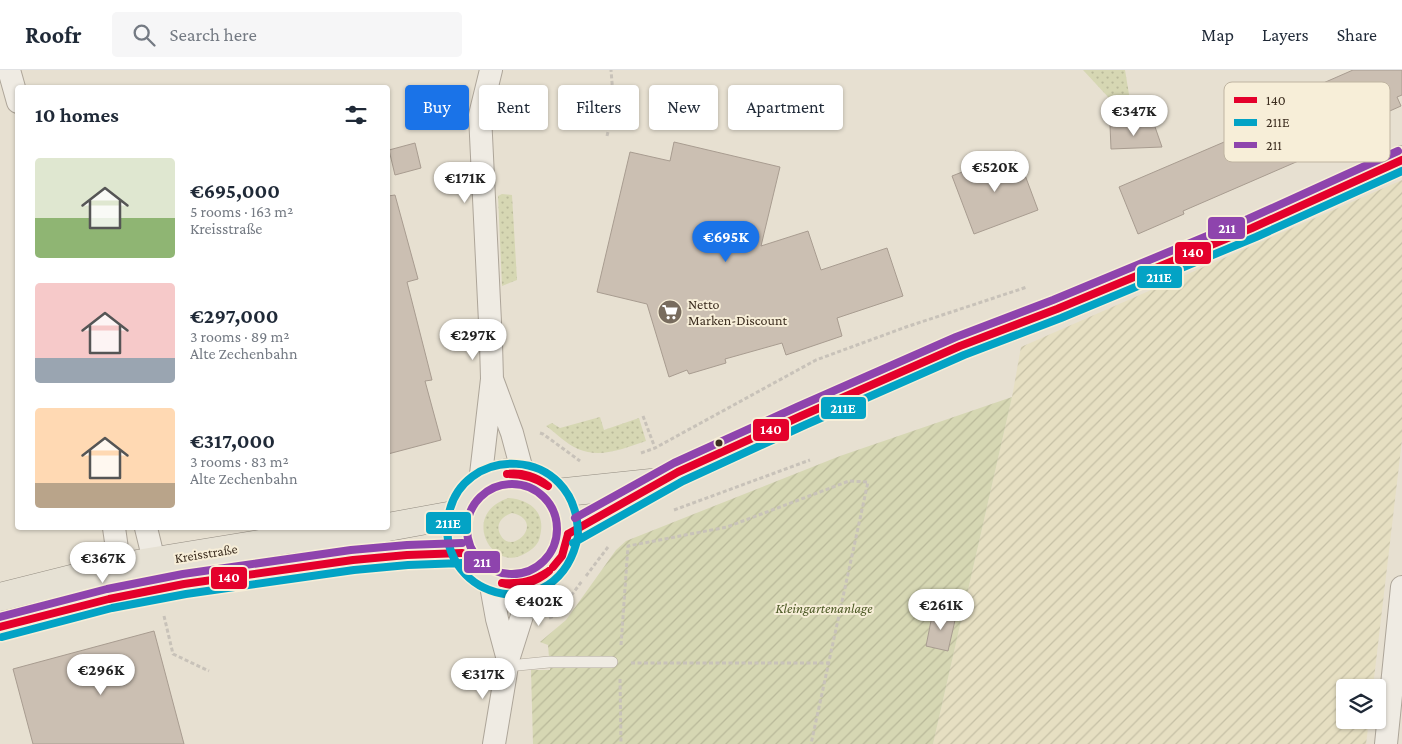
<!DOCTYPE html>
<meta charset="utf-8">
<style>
:root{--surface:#fff;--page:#f6f6f7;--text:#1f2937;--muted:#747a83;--line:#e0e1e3;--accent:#1a73e8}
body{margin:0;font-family:"Crimson Pro",serif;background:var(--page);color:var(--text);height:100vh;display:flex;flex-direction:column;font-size:19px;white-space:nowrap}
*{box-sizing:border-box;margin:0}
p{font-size:16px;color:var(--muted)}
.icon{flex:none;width:28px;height:28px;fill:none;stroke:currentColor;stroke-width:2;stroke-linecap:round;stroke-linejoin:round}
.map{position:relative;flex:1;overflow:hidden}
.panel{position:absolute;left:15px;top:15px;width:375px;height:445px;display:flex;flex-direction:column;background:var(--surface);border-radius:5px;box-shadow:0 1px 4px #0004}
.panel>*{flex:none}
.hud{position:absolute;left:405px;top:15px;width:475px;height:45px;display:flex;gap:10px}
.buttons{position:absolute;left:1336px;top:609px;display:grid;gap:10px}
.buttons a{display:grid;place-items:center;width:50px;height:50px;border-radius:5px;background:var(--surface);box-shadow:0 1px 4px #0004;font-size:25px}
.price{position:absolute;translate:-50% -42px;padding:0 11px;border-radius:18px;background:#fff;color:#222;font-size:16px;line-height:32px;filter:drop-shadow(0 1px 2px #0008)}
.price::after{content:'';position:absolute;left:50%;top:30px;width:15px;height:11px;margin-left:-8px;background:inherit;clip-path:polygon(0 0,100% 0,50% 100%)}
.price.selected{background:var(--accent);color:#fff}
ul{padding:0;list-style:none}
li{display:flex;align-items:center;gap:15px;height:125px;padding:0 20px}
li span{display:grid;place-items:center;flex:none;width:140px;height:100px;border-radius:5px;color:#555}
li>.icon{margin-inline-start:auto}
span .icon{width:60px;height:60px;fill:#fffc;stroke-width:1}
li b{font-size:21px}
h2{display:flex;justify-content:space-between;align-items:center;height:60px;padding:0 20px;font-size:21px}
.tag{padding:0 18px;border-radius:5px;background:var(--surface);box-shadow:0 1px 4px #0004;font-size:18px;line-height:45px}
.tag.selected{background:var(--accent);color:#fff}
header{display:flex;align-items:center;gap:30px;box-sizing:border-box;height:70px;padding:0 25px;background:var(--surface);border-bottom:1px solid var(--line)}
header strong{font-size:24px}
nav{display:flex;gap:28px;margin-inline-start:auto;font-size:18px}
.search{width:350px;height:45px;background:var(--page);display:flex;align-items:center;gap:12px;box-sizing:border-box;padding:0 18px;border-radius:5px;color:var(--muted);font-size:19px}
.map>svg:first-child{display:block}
.farmland{fill:url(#farmland-furrows)}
.grass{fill:url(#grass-dots);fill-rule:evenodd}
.garden{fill:url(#garden-furrows)}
.building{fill:#cbbfb2;stroke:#a89c90}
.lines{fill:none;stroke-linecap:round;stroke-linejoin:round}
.service-casing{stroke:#ada599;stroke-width:12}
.minor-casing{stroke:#ada599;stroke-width:24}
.primary-casing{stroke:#928b80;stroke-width:29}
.path{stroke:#c8c2b9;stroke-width:3;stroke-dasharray:4 2.5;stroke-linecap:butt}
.service{stroke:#efebe3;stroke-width:11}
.minor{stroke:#efebe3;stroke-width:22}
.primary{stroke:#e6e1d4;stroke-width:28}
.bus-1-casing{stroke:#f7eed8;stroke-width:11}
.bus-2-casing{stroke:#f7eed8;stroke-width:11}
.bus-3-casing{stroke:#f7eed8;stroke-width:11}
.bus-1{stroke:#e4002b;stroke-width:8}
.bus-2{stroke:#03a3c5;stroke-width:8}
.bus-3{stroke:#8e44ad;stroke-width:8}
.bus-dot{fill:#3d2e20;stroke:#f7eed8;stroke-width:2}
.labels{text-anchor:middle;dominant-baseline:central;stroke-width:4;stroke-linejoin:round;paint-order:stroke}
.poi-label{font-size:14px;fill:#3d2e20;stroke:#f7eed8;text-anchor:start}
.street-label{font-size:14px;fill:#3d2e20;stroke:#f7eed8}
.park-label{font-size:14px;font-style:italic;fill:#4d5a26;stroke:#f7eed8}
.key{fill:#f7eed8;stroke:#bfb4a1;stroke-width:1}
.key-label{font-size:14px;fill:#3d2e20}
.line-badge{stroke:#f7eed8;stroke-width:2}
.badge-label{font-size:14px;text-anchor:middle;font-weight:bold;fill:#fff}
</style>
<header>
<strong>Roofr</strong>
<div class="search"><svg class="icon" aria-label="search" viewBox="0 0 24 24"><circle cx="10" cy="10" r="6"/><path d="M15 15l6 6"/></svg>Search here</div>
<nav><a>Map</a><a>Layers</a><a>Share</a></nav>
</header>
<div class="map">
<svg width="1402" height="674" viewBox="0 0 1402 674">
<defs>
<pattern id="farmland-furrows" width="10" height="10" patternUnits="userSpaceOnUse" patternTransform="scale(1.25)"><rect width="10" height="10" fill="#e6dfc2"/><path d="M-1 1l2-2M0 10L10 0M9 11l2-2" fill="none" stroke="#c6c0a6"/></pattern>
<pattern id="grass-dots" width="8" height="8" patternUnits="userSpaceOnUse" patternTransform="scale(1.25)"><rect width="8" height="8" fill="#d6d7b3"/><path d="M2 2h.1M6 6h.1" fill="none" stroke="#b9b99a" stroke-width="1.8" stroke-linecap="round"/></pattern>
<pattern id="garden-furrows" width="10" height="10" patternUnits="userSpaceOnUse" patternTransform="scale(1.25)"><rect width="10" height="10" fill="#d6d7b3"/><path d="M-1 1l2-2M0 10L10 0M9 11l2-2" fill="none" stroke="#b9b99a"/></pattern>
</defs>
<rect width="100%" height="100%" fill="#e7e0d1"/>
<path class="farmland" d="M1402,110V370L1373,617L1345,618V650H1369L1366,674H933L1012,327L1021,277Z"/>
<path class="grass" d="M1083,0H1125L1134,55Z
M502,124L512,125L517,210L502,216L498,126Z
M600,347L604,360L639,348L646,371C624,378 601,389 578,379C566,374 556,363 546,356L552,353L560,358Z
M509,428C531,430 546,443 540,466C539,474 533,479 526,483C492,505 459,443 509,428ZM512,443C547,451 511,488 500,464C495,453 503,446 512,443Z"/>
<path class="garden" d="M1012,327L933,674H533L531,600H550L548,575L540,572L566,550L616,480L626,471L840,386Z"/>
<path class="building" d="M1353,0H1402V25L1397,27L1401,36L1329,68L1333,76L1183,141L1184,144L1138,164L1119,117L1327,28L1321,14Z
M1154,54L1162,77L1111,79L1110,55Z
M674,72L780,97L761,176L808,161L821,200L887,178L903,226L837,248L842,266L786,285L782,273L725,289L726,293L689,304L687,300L669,307L647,234L597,222L630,82L670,91Z
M415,73L421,98L395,105L389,80Z
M1016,81L1038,140L974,164L952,106Z
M395,125L418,209L407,212L432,310L425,311L441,370L388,384V126Z
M933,541L956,546L948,581L926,576Z
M154,561L184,674H33L13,599Z"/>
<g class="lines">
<defs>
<path id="service" d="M507,596L549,592H612"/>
<path id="minor" d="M9,0L18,32
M491,0L480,45L491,273L492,309
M480,413L492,309L512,363L523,404
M114,458L122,513
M146,458L158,507
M490,510L497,549L508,590
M494,674L508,590L533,511
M1386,674L1402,517"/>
<path id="primary" d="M556,423L651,413
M388,457L459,444
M568,464C566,385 463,383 457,457C456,472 463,489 474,499C497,521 537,520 557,492C564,484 566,474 568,464L678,402L801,346L960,276L1057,239L1252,158L1402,90
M0,527L119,497L291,469L384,458
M0,557C42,547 83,534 125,525C164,516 204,511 244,505C316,494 389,484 462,483"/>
</defs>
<use href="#service" class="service-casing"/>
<use href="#minor" class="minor-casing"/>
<use href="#primary" class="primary-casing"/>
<path class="path" d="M607,66L614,37L611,0
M643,346L655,378
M540,363L543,364L580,391
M641,383L655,378L816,290L906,257L1027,217
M674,440L810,390
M586,506L608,477
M164,546L173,584L209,601
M549,548L557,545L582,511
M621,575L628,476L727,457L849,411L868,412L811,674
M631,593H830
M620,609L621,674"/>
<use href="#service" class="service"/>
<use href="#minor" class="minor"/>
<use href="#primary" class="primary"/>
<defs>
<path id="bus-1" d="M507,404C523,404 535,407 548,416
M507,404C522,402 537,407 548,416
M568,464L678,402L801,346L960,276L1057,239L1252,158L1402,90
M553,497L562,486L568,464
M502,513C522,514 532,512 549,501
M502,513C518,518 537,512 549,501
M0,557L109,529L184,514L353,490L407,485L462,483"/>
<path id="bus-2" d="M578,466C559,561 437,530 448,449C458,373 577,373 578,464
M573,473L683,411L805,355L964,285L1061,248L1256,167L1402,101
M2,567L112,538L186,524L354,500L408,495L462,493"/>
<path id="bus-3" d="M467 459a45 45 0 1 1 90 0a45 45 0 1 1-90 0Z
M575,448L674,393L797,337L956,267L1053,230L1248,149L1398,81
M0,547L107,519L183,504L351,480L407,475L462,473"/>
</defs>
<use href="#bus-1" class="bus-1-casing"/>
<use href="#bus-2" class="bus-2-casing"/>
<use href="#bus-3" class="bus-3-casing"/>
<use href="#bus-1" class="bus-1"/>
<use href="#bus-2" class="bus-2"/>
<use href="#bus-3" class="bus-3"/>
</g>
<defs>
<symbol id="supermarket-disc" viewBox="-11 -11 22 22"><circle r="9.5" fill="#786c5e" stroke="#f7eed8"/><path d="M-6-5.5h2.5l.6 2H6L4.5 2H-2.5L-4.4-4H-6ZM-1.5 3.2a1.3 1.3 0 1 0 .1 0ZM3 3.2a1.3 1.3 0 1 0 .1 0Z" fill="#fff"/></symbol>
</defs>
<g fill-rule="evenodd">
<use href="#supermarket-disc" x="656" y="228" width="28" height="28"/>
</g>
<circle class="bus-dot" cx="719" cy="373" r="4.5"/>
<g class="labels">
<g class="poi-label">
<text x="688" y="234">Netto<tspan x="688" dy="16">Marken-Discount</tspan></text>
</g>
<g class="street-label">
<text transform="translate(206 483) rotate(-9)">Kreisstraße</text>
</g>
<g class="park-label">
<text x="824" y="538">Kleingartenanlage</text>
</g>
</g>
<rect x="1224" y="12" width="166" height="80" rx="8" class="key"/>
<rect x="1234" y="27" width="23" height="6" fill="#e4002b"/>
<rect x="1234" y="49" width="23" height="7" fill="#03a3c5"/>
<rect x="1234" y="72" width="23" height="6" fill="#8e44ad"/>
<g class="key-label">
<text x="1266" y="35">140</text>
<text x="1266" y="57">211E</text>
<text x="1266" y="80">211</text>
</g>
<g class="line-badge">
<rect x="1207" y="146" width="39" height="24" rx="5" fill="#8e44ad"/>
<rect x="1174" y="171" width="38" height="24" rx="5" fill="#e4002b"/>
<rect x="1136" y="195" width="47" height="24" rx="5" fill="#03a3c5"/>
<rect x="820" y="326" width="47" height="24" rx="5" fill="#03a3c5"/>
<rect x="752" y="348" width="38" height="24" rx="5" fill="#e4002b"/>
<rect x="425" y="441" width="47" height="24" rx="5" fill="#03a3c5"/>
<rect x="463" y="480" width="38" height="24" rx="5" fill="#8e44ad"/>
<rect x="210" y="496" width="38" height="24" rx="5" fill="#e4002b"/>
</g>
<g class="badge-label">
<text x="1227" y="163">211</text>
<text x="1193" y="187">140</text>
<text x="1159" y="212">211E</text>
<text x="843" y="343">211E</text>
<text x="771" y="364">140</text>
<text x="448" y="458">211E</text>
<text x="482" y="497">211</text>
<text x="229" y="512">140</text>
</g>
</svg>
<div class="buttons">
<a><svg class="icon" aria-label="layers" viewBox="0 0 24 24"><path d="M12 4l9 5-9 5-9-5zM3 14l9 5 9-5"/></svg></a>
</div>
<b class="price" style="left:1134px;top:67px">€347K</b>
<b class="price" style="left:995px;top:123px">€520K</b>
<b class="price" style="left:465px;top:134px">€171K</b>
<b class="price selected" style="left:726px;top:193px">€695K</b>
<b class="price" style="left:473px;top:291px">€297K</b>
<b class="price" style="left:103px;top:514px">€367K</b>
<b class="price" style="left:539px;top:557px">€402K</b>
<b class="price" style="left:941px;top:561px">€261K</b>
<b class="price" style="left:101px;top:626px">€296K</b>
<b class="price" style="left:483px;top:630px">€317K</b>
<div class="hud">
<a class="tag selected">Buy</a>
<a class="tag">Rent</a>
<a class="tag">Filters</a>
<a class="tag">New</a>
<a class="tag">Apartment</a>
</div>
<section class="panel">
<h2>10 homes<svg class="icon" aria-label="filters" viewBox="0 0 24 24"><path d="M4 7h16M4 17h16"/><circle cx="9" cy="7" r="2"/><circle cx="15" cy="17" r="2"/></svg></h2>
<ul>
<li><span style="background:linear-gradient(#dfe7d0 60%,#8fb573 0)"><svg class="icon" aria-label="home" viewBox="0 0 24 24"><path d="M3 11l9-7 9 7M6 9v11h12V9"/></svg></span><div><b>€695,000</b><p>5 rooms · 163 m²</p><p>Kreisstraße</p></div></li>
<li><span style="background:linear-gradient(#f6c9c9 75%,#9aa5b1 0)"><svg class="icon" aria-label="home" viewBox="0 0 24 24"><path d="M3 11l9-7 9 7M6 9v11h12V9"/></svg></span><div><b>€297,000</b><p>3 rooms · 89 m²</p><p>Alte Zechenbahn</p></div></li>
<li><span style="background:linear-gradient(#ffd9b3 75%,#b9a48a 0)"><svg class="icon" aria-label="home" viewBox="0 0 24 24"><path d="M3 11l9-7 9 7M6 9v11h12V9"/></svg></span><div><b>€317,000</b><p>3 rooms · 83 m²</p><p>Alte Zechenbahn</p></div></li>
</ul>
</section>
</div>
